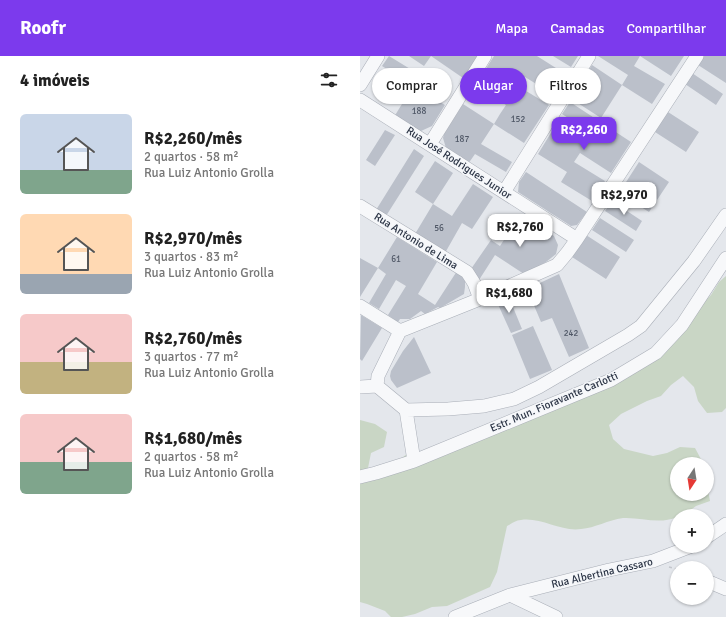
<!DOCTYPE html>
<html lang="pt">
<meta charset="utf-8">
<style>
:root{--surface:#fff;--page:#f6f6f6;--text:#222;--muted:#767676;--accent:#7c3aed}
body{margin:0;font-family:Signika,sans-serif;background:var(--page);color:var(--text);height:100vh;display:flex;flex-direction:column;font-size:15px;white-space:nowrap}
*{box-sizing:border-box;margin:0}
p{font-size:13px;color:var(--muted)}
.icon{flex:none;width:22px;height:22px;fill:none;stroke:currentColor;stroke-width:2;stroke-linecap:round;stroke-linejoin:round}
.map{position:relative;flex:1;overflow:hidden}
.drawer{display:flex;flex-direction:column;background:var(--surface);width:360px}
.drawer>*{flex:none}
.guide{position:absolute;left:12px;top:12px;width:294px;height:36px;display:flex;gap:8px}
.needle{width:26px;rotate:192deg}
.controls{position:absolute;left:310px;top:401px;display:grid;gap:8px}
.controls a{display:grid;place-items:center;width:44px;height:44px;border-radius:50%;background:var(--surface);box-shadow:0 1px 3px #0004;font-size:20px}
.price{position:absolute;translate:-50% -34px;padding:0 9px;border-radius:8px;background:#fff;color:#222;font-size:13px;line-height:26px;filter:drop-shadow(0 1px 2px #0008)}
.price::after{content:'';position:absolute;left:50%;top:24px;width:12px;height:9px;margin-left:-6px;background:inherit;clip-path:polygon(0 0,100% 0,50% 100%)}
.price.current{background:var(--accent);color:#fff}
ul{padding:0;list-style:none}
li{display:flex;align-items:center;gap:12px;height:100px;padding:0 20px}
li span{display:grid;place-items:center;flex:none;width:112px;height:80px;border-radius:6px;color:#555}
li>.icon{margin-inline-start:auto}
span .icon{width:48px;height:48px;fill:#fffc;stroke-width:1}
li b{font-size:17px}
h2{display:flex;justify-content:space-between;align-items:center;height:48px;padding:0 20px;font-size:17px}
.chip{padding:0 14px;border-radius:18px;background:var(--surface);box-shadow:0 1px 3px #0004;font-size:14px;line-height:36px}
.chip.current{background:var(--accent);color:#fff}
header{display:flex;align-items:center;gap:24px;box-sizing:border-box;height:56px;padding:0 20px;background:var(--accent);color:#fff}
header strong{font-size:19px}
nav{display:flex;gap:22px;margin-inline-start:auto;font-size:14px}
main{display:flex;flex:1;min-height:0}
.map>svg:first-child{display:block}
.green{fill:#c9d6c5}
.building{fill:#bbc0ca}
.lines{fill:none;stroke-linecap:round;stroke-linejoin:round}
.minor-casing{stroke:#a9aeb7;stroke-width:14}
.path{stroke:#c2c5cb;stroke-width:1.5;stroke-dasharray:3 3;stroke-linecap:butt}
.minor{stroke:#f7f8fa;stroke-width:13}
.labels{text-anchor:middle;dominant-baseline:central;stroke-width:3;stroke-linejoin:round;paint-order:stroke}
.number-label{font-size:9px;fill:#4f5766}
.street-label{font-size:11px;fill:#2b3445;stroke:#f4f6f9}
</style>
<header>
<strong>Roofr</strong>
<nav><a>Mapa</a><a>Camadas</a><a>Compartilhar</a></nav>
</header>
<main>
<section class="drawer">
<h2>4 imóveis<svg class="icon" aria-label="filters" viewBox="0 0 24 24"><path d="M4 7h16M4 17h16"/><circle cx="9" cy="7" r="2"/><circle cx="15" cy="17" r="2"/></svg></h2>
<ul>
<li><span style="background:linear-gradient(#c9d6e8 70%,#7fa58c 0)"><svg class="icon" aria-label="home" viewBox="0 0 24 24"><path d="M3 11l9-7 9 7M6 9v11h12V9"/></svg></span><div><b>R$2,260/mês</b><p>2 quartos · 58 m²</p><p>Rua Luiz Antonio Grolla</p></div></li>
<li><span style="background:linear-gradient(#ffd9b3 75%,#9aa5b1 0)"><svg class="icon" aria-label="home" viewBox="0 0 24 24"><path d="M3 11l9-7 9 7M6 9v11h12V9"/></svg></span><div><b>R$2,970/mês</b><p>3 quartos · 83 m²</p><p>Rua Luiz Antonio Grolla</p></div></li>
<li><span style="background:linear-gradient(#f6c9c9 60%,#c2b280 0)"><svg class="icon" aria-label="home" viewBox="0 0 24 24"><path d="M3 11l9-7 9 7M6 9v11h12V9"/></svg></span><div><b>R$2,760/mês</b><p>3 quartos · 77 m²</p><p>Rua Luiz Antonio Grolla</p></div></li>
<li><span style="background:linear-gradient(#f6c9c9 60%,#7fa58c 0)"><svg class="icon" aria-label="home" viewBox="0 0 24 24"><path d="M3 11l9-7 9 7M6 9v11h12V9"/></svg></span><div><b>R$1,680/mês</b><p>2 quartos · 58 m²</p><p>Rua Luiz Antonio Grolla</p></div></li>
</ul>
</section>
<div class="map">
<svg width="366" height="561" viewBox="0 0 366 561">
<rect width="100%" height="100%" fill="#e4e7ec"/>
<path class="green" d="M366,220V352L362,356L347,357L338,345L334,331L323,320L311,329L301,340L287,345L261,358L249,369L253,383L264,393L293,400L307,397L320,391L335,392L342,405L341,408H317V438H347V429L350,445L336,450L324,459L317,460V461C299,469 281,461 263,462C248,464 235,472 221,473C201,476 181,461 161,464C156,464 151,468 147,470L137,516L130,531L87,550L72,551L55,558L42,561H31L25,555L7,548L0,546V364L15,368L27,376L24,391L11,397L8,412L35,407L47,398L62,399L284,304L351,239L359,226Z"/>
<path class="building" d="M29,0L60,19L53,30L22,10Z
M49,0H118L103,22L71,0L64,10Z
M134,0H177L207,19L194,39L165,21L158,30L189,49L164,87L134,68L121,88L152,106L146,116L115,98L108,108L86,92L83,82L84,78L103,48L134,68L140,58L146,49L115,30Z
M193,0H218L211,11Z
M238,0H324L311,20L280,0L274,10L305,28L292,48L262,29L268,19Z
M343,0H366V27L338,9Z
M232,9L262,29L241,62L210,42Z
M332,17L363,38L356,49L325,28Z
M53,30L85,49L72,70L61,75L56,74L34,61Z
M210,46L271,86L251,117L220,97L214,106L245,125L232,145L201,126L207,116L178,98L197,67L226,86L231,77L202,58Z
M308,56L339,76L326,96L295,76Z
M25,74L35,79L15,110L6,104Z
M54,93L64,100L26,160L16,154Z
M75,105L93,117L73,148L92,160L113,128L133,141L112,173L102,167L85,197L55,178L73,148L55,136Z
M279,106L309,126L289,156L259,137Z
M166,116L227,156L217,169L211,170L158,136L159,126Z
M252,145L282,165L276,175L245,155Z
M161,158L194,180L198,189L196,198L186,206L164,218L135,199L119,224L111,213L131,184L140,190Z
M240,162L274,184L266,196L232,174Z
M226,179L260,201L246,223L212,201Z
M37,181L77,206L58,238L75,249L97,215L105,224V231L104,238L80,252L78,251L65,258L61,255L50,263H40L38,266L28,259L46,230L36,224L19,253L9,247L26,218L18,212Z
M0,202L18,212L0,241Z
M199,218L229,292L209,301L192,262L181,266L167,233Z
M148,239L162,273L151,277L136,244Z
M1,259L22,272L2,305L0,303Z
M173,270L192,314L170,323L152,279Z
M54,281L71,317L37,332L31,324L30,320L31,315L43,295Z"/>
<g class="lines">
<defs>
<path id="minor" d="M0,29L18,0
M0,44L217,183
M70,88L125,0
M144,136L229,0
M0,150L107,216L114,227L120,243
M0,250L40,275
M17,330L18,320L40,275L120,243L197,209L207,197L217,183L337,0
M0,331L17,330L46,354L54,405
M46,354L88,353L124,350L154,343L179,331L268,279L281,270L334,205L366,159
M0,421L16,417L54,405L251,324L296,297L322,269L366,202
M347,481L366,468
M347,525L366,533
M150,539L196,561
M95,561L150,539L249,514L293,505L332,490"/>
</defs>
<use href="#minor" class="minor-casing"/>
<path class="path" d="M309,511L317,513"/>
<use href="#minor" class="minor"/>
</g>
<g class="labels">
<g class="number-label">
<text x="59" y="55">188</text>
<text x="158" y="63">152</text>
<text x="102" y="83">187</text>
<text x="79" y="172">56</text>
<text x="36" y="203">61</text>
<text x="211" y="277">242</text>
</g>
<g class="street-label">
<text transform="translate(99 107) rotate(33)">Rua José Rodrigues Junior</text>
<text transform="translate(56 185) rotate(32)">Rua Antonio de Lima</text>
<text transform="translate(194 346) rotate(-23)">Estr. Mun. Fioravante Carlotti</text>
<text transform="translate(242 517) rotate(-13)">Rua Albertina Cassaro</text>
</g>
</g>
</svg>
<div class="controls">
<a><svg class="needle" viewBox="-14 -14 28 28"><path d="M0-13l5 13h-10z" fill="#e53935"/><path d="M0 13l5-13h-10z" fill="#767676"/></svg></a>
<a>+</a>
<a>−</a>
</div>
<b class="price current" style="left:224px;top:95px">R$2,260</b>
<b class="price" style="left:264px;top:160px">R$2,970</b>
<b class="price" style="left:160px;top:192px">R$2,760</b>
<b class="price" style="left:149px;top:258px">R$1,680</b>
<div class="guide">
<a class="chip">Comprar</a>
<a class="chip current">Alugar</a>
<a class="chip">Filtros</a>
</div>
</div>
</main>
